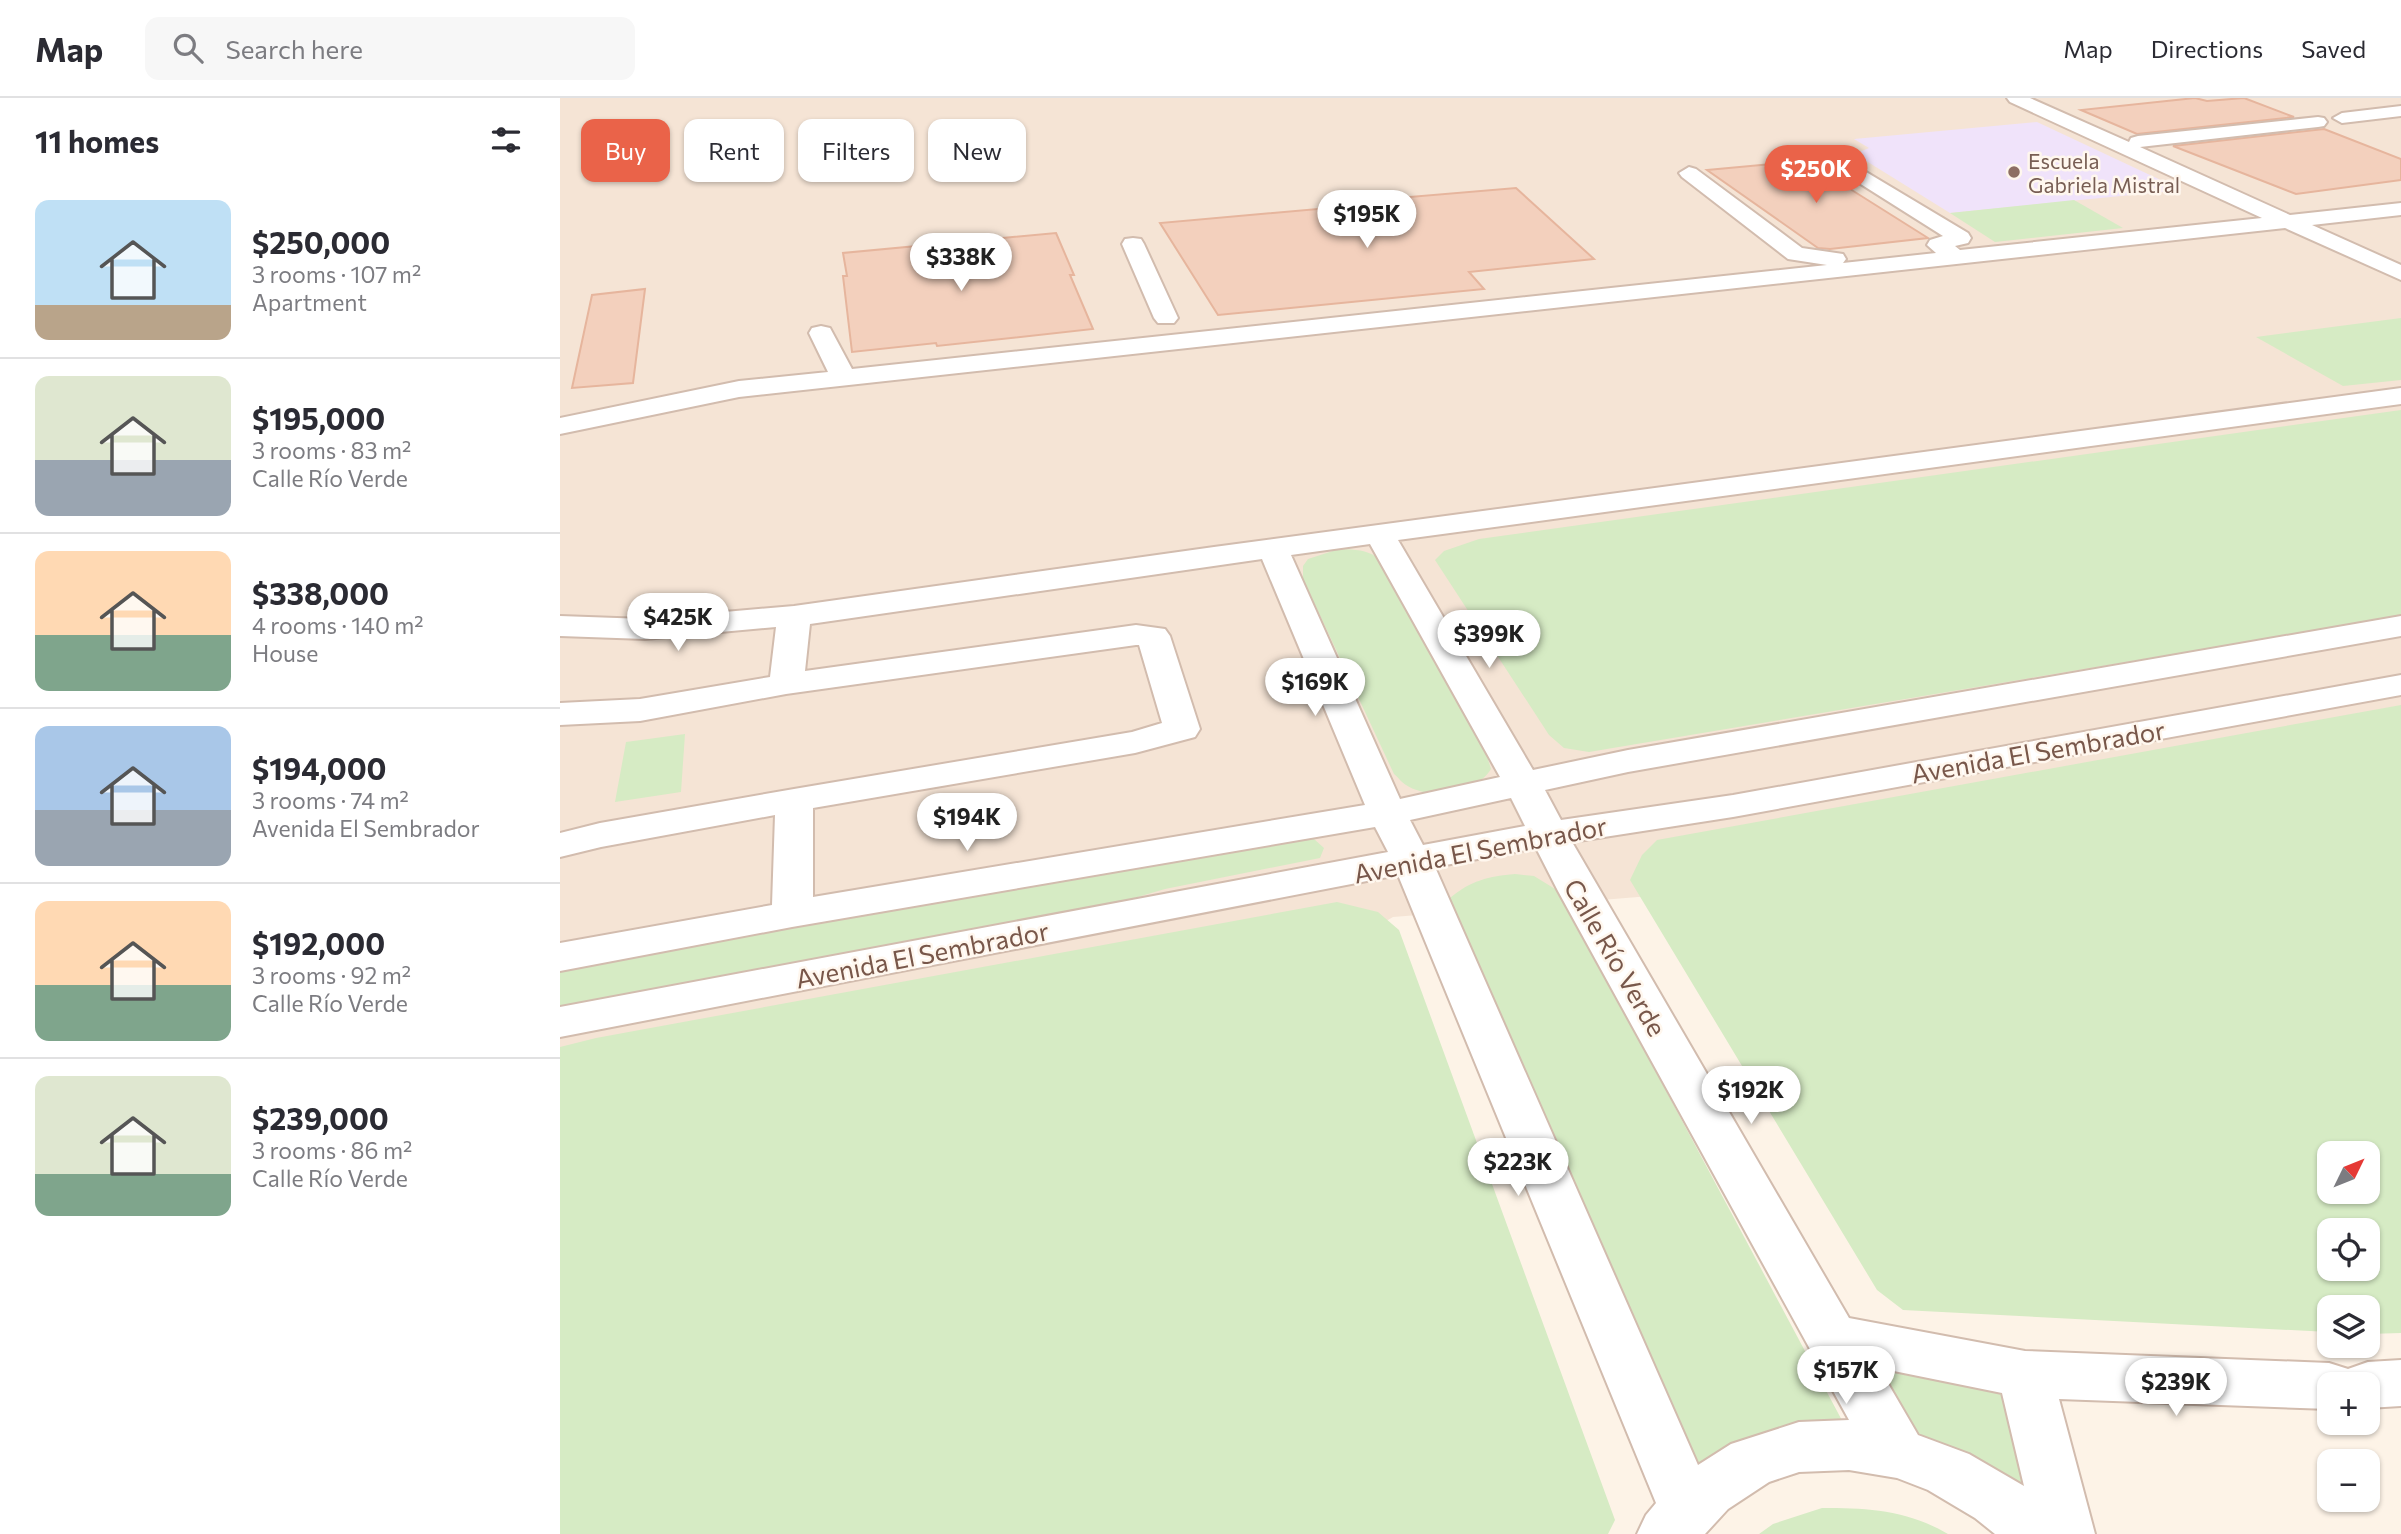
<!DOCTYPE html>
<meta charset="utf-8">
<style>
:root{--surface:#fff;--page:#f7f7f7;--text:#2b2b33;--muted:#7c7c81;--line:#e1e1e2;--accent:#ea6349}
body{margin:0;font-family:Commissioner,sans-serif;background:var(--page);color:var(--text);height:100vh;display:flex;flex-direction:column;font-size:26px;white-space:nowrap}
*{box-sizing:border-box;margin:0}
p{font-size:23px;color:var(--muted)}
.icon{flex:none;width:38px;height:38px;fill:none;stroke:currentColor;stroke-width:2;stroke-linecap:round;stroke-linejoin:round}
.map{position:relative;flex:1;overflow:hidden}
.side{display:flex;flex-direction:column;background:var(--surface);width:560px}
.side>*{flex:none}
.top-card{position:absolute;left:21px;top:21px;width:665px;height:63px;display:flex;gap:14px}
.needle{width:46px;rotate:47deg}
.fabs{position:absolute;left:1757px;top:1043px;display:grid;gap:14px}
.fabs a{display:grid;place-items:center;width:63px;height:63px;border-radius:14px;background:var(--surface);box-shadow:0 2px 5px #0004;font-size:35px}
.price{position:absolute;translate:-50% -60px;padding:0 16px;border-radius:24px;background:#fff;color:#222;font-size:23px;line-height:46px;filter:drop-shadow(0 2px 4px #0008)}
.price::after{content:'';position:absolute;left:50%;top:42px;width:21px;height:16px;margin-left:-10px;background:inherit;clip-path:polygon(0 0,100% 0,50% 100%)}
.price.active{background:var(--accent);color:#fff}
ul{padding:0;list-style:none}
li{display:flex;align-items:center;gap:21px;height:175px;padding:0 35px}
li+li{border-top:2px solid var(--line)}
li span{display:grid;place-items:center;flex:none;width:196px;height:140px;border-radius:14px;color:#555}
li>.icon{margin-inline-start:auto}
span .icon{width:84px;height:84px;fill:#fffc;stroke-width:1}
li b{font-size:30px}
h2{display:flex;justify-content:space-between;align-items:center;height:84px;padding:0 35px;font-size:30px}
.chip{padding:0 24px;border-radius:14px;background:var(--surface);box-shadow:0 2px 5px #0004;font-size:24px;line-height:63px}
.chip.active{background:var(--accent);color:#fff}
header{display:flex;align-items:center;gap:42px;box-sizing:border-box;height:98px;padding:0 35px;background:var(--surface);border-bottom:2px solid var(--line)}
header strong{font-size:33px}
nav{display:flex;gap:38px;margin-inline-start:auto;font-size:24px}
.search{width:490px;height:63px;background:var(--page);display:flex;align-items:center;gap:18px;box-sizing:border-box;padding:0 24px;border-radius:14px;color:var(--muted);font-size:26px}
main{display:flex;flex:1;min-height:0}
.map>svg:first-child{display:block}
.residential{fill:#f5e4d5}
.education{fill:#f0e3fa}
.green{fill:#d6ebc4;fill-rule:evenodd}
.building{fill:#f3d0bd;stroke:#e6b59d;stroke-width:2}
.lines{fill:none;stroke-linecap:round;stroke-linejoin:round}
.minor-casing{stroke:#d2bcae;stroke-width:4}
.minor{fill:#fff;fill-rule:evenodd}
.education-dot{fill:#8d6e63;stroke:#fff7ee;stroke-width:2.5}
.labels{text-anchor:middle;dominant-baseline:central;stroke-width:5;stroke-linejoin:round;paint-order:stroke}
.far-education-label{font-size:21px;fill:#785e54;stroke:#fff7ee;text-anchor:start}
.street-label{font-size:26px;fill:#78574a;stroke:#fff7ee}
</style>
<header>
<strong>Map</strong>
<div class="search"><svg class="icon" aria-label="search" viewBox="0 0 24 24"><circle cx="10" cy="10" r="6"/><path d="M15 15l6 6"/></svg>Search here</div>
<nav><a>Map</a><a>Directions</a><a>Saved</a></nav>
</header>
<main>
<section class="side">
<h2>11 homes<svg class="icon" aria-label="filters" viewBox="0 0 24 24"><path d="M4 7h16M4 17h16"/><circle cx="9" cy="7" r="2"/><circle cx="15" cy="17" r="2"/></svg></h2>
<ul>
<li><span style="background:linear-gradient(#bfe0f5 75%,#b9a48a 0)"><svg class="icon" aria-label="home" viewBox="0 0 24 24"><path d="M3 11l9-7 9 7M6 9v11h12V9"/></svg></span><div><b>$250,000</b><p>3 rooms · 107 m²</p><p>Apartment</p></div></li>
<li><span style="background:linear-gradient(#dfe7d0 60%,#9aa5b1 0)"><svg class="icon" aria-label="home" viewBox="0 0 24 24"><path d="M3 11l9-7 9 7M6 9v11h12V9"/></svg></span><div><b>$195,000</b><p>3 rooms · 83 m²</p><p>Calle Río Verde</p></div></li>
<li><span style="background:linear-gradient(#ffd9b3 60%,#7fa58c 0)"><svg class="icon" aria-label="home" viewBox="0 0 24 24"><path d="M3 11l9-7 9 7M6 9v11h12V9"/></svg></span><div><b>$338,000</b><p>4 rooms · 140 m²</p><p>House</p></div></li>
<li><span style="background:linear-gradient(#a9c7e8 60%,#9aa5b1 0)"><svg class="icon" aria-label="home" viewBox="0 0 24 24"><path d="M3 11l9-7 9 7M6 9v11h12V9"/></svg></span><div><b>$194,000</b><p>3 rooms · 74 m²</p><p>Avenida El Sembrador</p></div></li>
<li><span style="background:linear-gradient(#ffd9b3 60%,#7fa58c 0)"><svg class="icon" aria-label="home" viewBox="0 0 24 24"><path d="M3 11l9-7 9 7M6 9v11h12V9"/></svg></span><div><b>$192,000</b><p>3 rooms · 92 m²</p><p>Calle Río Verde</p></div></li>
<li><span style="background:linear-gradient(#dfe7d0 70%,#7fa58c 0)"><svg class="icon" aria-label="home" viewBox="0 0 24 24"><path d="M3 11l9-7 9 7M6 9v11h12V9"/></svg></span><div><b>$239,000</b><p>3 rooms · 86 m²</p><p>Calle Río Verde</p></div></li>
</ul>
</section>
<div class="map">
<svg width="1841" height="1436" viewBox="0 0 1841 1436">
<rect width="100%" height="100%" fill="#fdf3e7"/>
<path class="residential" d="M0,0H1841V737L833,819L0,1307Z"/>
<path class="education" d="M1477,24L1622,92L1390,115L1295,56L1309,50L1294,41Z"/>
<path class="green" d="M1514,102L1563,130L1435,144L1390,115Z
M1841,220V282L1783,288L1696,239Z
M1841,312V518L1029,654L1004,650L989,637L875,462L884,453L919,441Z
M779,451C804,452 813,452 830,472L926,655L931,671C917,695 870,703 846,687C842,685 838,679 834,676L743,481V468L748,461Z
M1841,607V1235L1808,1236V1209H1769V1234L1343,1212L1317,1192L1070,782L1082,757L1097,742ZM1769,1055H1808V1094H1769ZM1769,1132H1808V1171H1769Z
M125,636L121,694L55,704L66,644Z
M746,740L754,741L764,750L760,760L605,791L516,817L0,911V869Z
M955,776L974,778L1000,794L1285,1328L1142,1379L890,808V800C910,783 929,778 955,776Z
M777,804L818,814L839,832L1055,1422L1048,1436H0V949L36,940Z
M1306,1267L1441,1285L1485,1397L1367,1353Z
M1262,1410C1308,1410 1347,1412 1388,1436H1199L1213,1426Z"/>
<path class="building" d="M1635,0L1647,3L1684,0L1734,19L1577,36L1521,12Z
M1764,31L1841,61V82L1736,96L1613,48Z
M1245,63L1271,79L1368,140L1270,151L1258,150L1147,72Z
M956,90L1034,161L909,174L924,191L658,217L600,125L781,109L778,105Z
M496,135L514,177H510L533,231L377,248L376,245L292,254L283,178H287L283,155Z
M85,191L73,285L12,290L32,197Z"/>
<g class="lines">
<defs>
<path id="minor" d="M1447,0H1470L1569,44L1571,40L1578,38L1758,19L1764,20L1767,24L1764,28L1758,29L1580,49L1730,117L1841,105V117L1752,127L1841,167V182L1725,130L179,299L0,336V320L179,283L268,274L249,235L252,230L261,228L270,230L292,271L1267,167L1228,161L1122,79L1119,75L1129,69L1136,71L1242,150L1283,156L1286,161L1283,165L1376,155L1367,147L1370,142L1383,138L1269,66L1266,62L1269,58L1276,56L1408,135L1411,140L1408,145L1395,148L1400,152L1702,120L1450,4Z
M1841,8V18L1782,25L1773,20L1782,15Z
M573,140L581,141L584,146L618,220L614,225H598L594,220L562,146L565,141Z
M1841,290V306L838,442L973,672L1068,652L1841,518V538L1068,674L985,692L1001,722L1173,697L1841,577V597L1173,719L1012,744L1289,1220L1465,1253L1769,1265L1788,1271L1808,1264L1841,1262V1308L1808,1310V1286H1769V1311L1499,1301L1535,1436H1435L1415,1420L1368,1392L1337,1380L1289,1372L1239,1374L1209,1384L1168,1411L1145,1436H1077L1086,1417L1096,1405L838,777L0,939V909L828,754L815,729L232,829L0,873V845L212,807L215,717L41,749L0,759V735L40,725L234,691L572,634L602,625L579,547H576L226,596L80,623L0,627V605L80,601L210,579L216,529L85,541L0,538V518L85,521L234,508L654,449ZM810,446L940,679L840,701L731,457ZM702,461L805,707L253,799V710L575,655L635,639L640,631L610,538L605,531L576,527L245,573L250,526ZM951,700L965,728L863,747L850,722ZM976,750L998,793L1289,1322L1239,1324L1171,1346L1138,1367L875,769ZM1319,1270L1442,1295L1464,1388L1409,1356L1358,1337Z"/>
</defs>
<use href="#minor" class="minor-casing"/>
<use href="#minor" class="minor"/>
</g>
<circle class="education-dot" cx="1454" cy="74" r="7"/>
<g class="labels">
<g class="far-education-label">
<text x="1468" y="62">Escuela<tspan x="1468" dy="24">Gabriela Mistral</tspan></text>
</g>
<g class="street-label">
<text transform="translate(1478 653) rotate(-10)">Avenida El Sembrador</text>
<text transform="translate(920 751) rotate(-11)">Avenida El Sembrador</text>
<text transform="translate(362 856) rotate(-11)">Avenida El Sembrador</text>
<text transform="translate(1056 859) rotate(60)">Calle Río Verde</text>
</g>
</g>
</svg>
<div class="fabs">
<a><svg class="needle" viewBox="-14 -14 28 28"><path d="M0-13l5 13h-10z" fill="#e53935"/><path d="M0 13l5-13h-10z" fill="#7c7c81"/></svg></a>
<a><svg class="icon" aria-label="locate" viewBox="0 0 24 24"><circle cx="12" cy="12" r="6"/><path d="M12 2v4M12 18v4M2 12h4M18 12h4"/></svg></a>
<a><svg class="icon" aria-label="layers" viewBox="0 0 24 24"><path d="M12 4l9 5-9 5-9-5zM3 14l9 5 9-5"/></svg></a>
<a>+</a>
<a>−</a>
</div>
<b class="price active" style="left:1256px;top:107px">$250K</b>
<b class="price" style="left:807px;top:152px">$195K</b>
<b class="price" style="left:401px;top:195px">$338K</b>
<b class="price" style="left:118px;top:555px">$425K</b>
<b class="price" style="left:929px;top:572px">$399K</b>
<b class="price" style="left:755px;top:620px">$169K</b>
<b class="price" style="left:407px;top:755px">$194K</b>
<b class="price" style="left:1191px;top:1028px">$192K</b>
<b class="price" style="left:958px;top:1100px">$223K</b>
<b class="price" style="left:1286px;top:1308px">$157K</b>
<b class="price" style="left:1616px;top:1320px">$239K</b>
<div class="top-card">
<a class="chip active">Buy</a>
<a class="chip">Rent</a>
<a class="chip">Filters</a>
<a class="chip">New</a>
</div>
</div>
</main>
